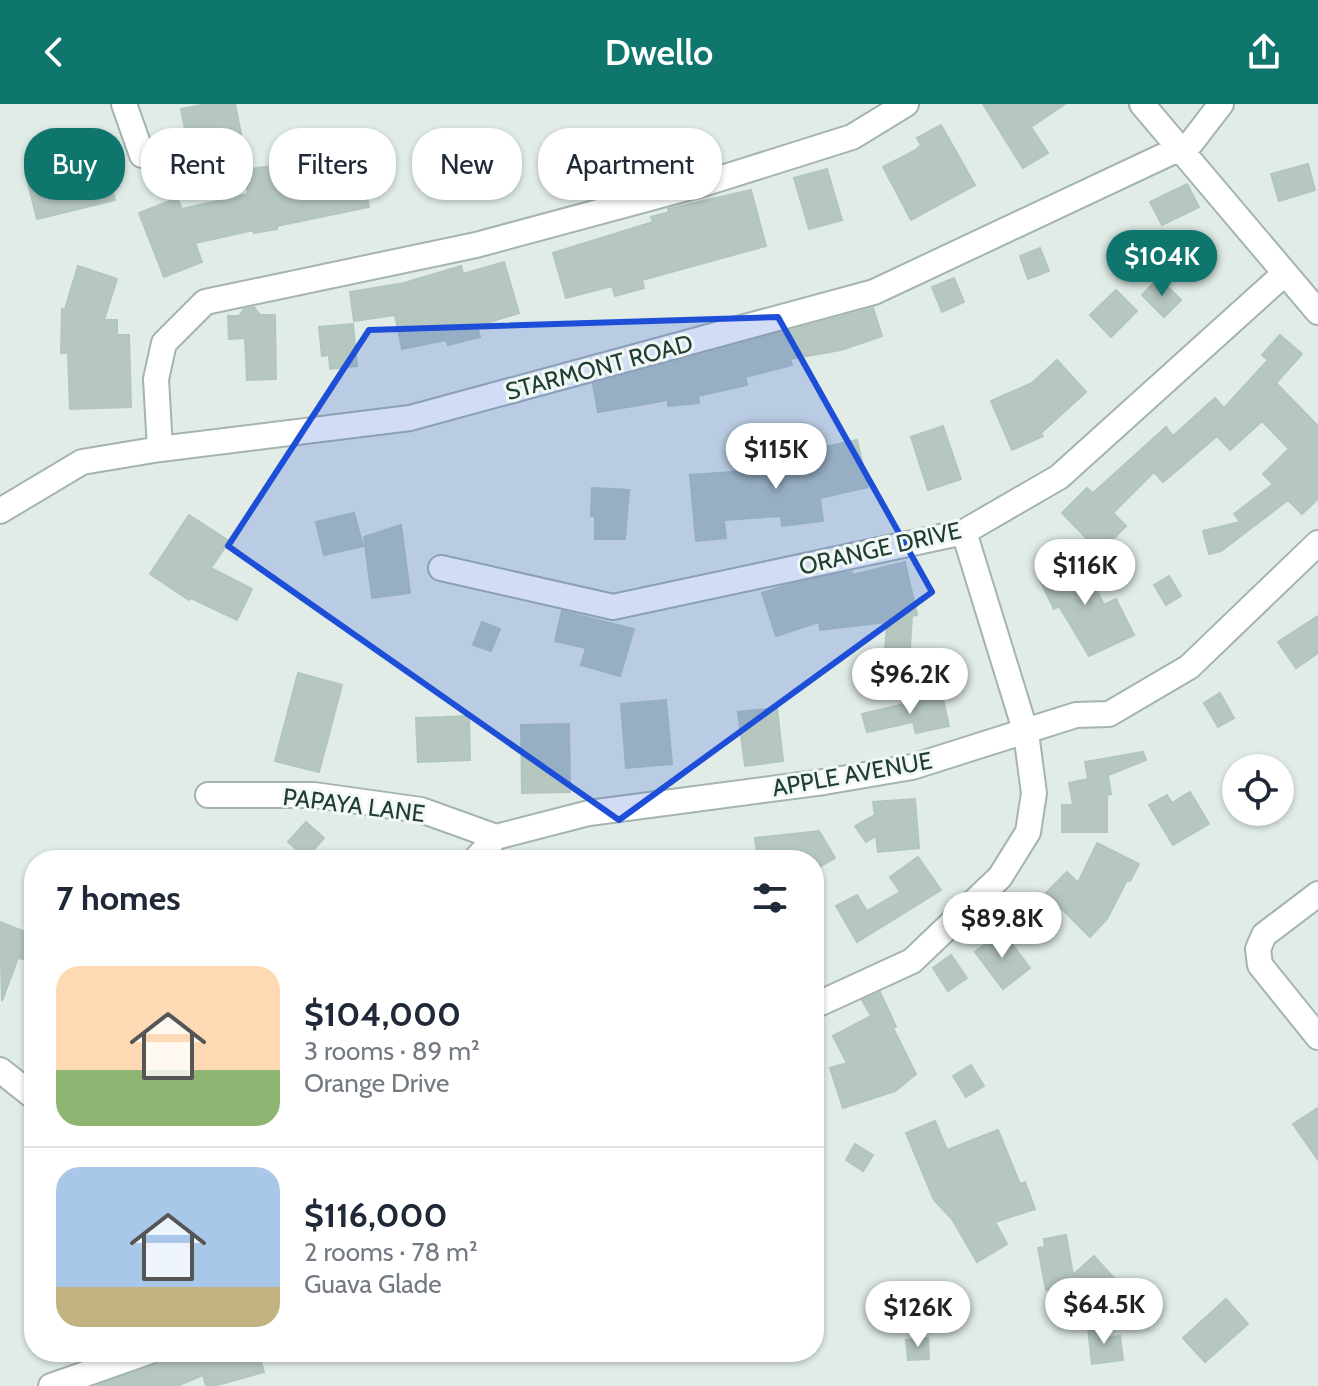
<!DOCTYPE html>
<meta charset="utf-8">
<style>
:root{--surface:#fff;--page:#f2f2f3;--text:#1f2937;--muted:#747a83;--line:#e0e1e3;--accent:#0f766e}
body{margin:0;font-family:Cabin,sans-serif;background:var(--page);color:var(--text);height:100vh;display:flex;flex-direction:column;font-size:30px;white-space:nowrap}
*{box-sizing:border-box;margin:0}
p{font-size:26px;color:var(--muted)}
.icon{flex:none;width:44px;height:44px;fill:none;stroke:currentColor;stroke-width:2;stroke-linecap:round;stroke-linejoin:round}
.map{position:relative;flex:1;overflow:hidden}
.details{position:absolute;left:24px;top:746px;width:800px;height:512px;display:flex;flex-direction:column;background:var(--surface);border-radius:32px;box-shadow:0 2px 6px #0004}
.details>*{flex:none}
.top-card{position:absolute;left:24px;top:24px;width:800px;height:72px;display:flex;gap:16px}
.fabs{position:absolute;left:1222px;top:650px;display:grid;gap:16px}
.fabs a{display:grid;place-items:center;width:72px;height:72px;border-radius:50%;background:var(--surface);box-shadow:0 2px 6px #0004;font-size:40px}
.price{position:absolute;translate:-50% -68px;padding:0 18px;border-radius:28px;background:#fff;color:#222;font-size:26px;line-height:52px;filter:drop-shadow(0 2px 4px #0008)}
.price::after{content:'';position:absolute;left:50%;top:48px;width:24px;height:18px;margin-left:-12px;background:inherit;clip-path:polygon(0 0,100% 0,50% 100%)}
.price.active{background:var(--accent);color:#fff}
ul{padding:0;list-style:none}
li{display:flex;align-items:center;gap:24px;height:200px;padding:0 32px}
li+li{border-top:2px solid var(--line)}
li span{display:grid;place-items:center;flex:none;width:224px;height:160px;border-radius:24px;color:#555}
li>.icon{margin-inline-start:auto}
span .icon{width:96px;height:96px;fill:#fffc;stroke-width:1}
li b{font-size:34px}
h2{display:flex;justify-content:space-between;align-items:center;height:96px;padding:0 32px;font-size:34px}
.pill{padding:0 28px;border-radius:32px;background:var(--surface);box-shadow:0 2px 6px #0004;font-size:28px;line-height:72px}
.pill.active{background:var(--accent);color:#fff}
header{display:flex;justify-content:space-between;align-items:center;height:104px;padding:0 32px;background:var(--accent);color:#fff;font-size:36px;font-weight:600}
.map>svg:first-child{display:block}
.building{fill:#b6c7c0;stroke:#b3c6be;stroke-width:2}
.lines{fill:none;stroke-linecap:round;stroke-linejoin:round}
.minor-casing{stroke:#a4b4ae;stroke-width:28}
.minor{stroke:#fff;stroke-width:24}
.marked{fill:#1d4ed8;fill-opacity:0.2;stroke:#1d4ed8;stroke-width:6;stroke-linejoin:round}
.labels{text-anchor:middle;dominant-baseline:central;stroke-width:6;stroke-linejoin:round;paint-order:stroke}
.street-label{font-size:24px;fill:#213e35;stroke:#f2f9f5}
</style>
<header><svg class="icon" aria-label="back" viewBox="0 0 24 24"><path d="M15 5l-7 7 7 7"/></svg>Dwello<svg class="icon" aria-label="share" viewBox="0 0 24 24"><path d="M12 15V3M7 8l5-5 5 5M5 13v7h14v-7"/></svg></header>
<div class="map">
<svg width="1318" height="1282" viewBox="0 0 1318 1282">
<rect width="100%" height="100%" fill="#e1ece7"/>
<path class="building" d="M207,0H235L241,30L188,40L181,5Z
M983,0H1065L1031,23L1048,49L1023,64Z
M941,21L975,81L911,116L883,63L916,46L921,41L917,34Z
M361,57L369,103L277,122V125L254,129V126L195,139L202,158L164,173L139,109L177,94L182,105L248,90L244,66L279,61L282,82L333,73L331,62Z
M106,60L115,96L37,115L28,79Z
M1308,60L1315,86L1279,97L1271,70Z
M827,65L842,116L809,125L794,74Z
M1187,80L1199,103L1162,121L1150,98Z
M751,86L766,142L642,176L644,184L615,192L612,182L566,194L553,149L653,118L651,113L669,108L668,105Z
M1040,144L1049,167L1028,175L1020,152Z
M504,158L519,209L477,222L480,233L448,241L446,236L402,245L395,211L354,217L350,188L404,179L461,162L463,170Z
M78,162L117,175L104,216H117V231H129L131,303L70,305L68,249H61L62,205H65Z
M954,174L964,198L942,208L932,183Z
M1159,174L1181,196L1164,213L1142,191Z
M1116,186L1137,207L1111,233L1090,211Z
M254,203L260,211H275L276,275L247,276L245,234L229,235L228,212H239L244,205Z
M873,204L882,232L841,246L790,255L792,261L745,273L747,281L698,292L699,299L668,302V296L598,308L593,280Z
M353,220L357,262L330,265L329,251L322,252L319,223Z
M1280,231L1302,250L1276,279L1318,322V395L1302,410L1288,396L1221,447L1209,450L1203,427L1240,418L1234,410L1273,380L1263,370L1289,345L1262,317L1230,346L1217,332L1163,378L1154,368L1113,409L1126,422L1100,448L1062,409L1087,384L1093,389L1166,323L1173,332L1215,294L1224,304L1268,256L1262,251Z
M1057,256L1086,288L1041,329L1043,332L1012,346L991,297L1032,279Z
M943,322L961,375L928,386L911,333Z
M857,336L868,383L820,394L823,417L782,422L781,412L724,416L726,434L696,437L690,371L775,365L774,361L819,355L816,345Z
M592,384L629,386L625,435H595V412H591Z
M354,409L363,442L324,451L316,418Z
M189,411L229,437L211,464L252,485L237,516L191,494L189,496L150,470Z
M401,421L410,489L372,494L364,433Z
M1080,452L1104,501L1116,495L1134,531L1089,552L1059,502L1054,505L1038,472Z
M905,458L917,511L912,512L908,575L883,574L887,518L820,526L819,518L776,532L762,489L790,480L843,469L852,468V471Z
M1169,472L1181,492L1166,501L1154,481Z
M562,507L634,525L620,572L581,561L586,544L555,537Z
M1318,512V549L1296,564L1278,538Z
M482,518L500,525L491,547L473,541Z
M298,569L342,581L319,668L275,657Z
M1220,589L1234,614L1218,623L1204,599Z
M942,591L949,622L916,629L913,618L867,628L862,610Z
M666,596L672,660L626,664L621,600Z
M777,604L783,657L745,662L738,608Z
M469,612L470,656L418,658L416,614L444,613V615L445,613Z
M569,620L570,688L522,689L521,621Z
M1143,648L1146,656L1108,671L1111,690L1107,691V728H1062V701H1073L1069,679L1088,675L1085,658Z
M1190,688L1209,720L1173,741L1149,701L1167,691L1172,699Z
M915,695L919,744L878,748L876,732L866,738L855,722L875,711L873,698Z
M306,718L324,734L306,754L288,738Z
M819,727L835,754L814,766V756H758L755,734Z
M1097,739L1139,760L1130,777L1127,776L1107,815L1090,833L1046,789L1067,768L1078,779Z
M918,753L941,786L857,838L836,802L857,791L867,807L900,788L890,773Z
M0,818L33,831L23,855L18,854L2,897Z
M1002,827L1030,864L1003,885L975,848Z
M951,851L967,874L948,887L933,864Z
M880,888L896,923L893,924L916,970L895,987L843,1004L830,964L847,959L833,932L871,912L862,896Z
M971,961L984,982L966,993L953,972Z
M1318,1004V1056L1293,1020Z
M935,1017L947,1046L998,1026L1020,1080L1025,1078L1035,1105L995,1118L1007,1140L977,1158L952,1115L934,1096L906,1029Z
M855,1040L873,1051L863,1067L846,1056Z
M1066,1131L1073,1171L1094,1152L1122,1183L1107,1196L1091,1178L1046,1186L1038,1144L1045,1143L1044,1135Z
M1226,1195L1248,1220L1205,1258L1183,1234Z
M1107,1222L1108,1234L1120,1232L1123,1256L1092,1260L1088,1224Z
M928,1234L929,1255L908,1256L906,1236Z
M170,1248L174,1255L200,1248H258L264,1268L214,1282H206L203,1271L177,1282H96L153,1262L163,1251Z"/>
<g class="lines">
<defs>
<path id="minor" d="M124,0L142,51
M1142,0L1318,208
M160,345L156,275L164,239L205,198L476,141L706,79L852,33L906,0
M0,407L82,358L160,345L410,314L874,188L1191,39L1221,0
M441,464L613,503L964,428L1059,373L1284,170
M208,691H314L421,706L496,733
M475,756L496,733L589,709L824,678L912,663L1076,611L1109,610L1189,563L1318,439
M1318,790L1264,831L1258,845L1260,861L1318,933
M814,902L912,857L1000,773L1028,728L1034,689L1026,629L964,428
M0,966L34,993
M51,1282L148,1248"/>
</defs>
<use href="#minor" class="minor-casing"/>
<use href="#minor" class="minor"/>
</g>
<path class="marked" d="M778,213L932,488L619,716L228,442L369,226Z"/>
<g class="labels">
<g class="street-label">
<text transform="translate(599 263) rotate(-15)">STARMONT ROAD</text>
<text transform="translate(880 444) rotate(-13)">ORANGE DRIVE</text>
<text transform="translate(852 670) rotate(-10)">APPLE AVENUE</text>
<text transform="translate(354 701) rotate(7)">PAPAYA LANE</text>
</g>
</g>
</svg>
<div class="fabs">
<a><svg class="icon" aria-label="locate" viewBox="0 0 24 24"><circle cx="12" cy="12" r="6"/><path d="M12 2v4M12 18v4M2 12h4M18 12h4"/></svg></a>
</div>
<b class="price active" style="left:1162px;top:194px">$104K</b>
<b class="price" style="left:776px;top:387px">$115K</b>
<b class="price" style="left:1085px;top:503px">$116K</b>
<b class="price" style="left:910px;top:612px">$96.2K</b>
<b class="price" style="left:1002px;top:856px">$89.8K</b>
<b class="price" style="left:1104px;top:1242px">$64.5K</b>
<b class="price" style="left:918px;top:1245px">$126K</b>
<div class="top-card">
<a class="pill active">Buy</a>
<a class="pill">Rent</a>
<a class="pill">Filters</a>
<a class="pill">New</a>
<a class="pill">Apartment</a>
</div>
<section class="details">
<h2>7 homes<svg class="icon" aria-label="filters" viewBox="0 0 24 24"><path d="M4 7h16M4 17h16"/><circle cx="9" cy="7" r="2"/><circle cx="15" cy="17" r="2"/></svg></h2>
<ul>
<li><span style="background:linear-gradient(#ffd9b3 65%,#8fb573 0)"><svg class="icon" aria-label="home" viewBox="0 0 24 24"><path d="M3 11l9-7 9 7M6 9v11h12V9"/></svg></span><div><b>$104,000</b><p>3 rooms · 89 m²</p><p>Orange Drive</p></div></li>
<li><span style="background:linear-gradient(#a9c7e8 75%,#c2b280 0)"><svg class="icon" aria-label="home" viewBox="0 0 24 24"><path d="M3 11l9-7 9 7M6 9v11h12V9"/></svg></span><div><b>$116,000</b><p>2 rooms · 78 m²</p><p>Guava Glade</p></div></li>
</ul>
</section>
</div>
